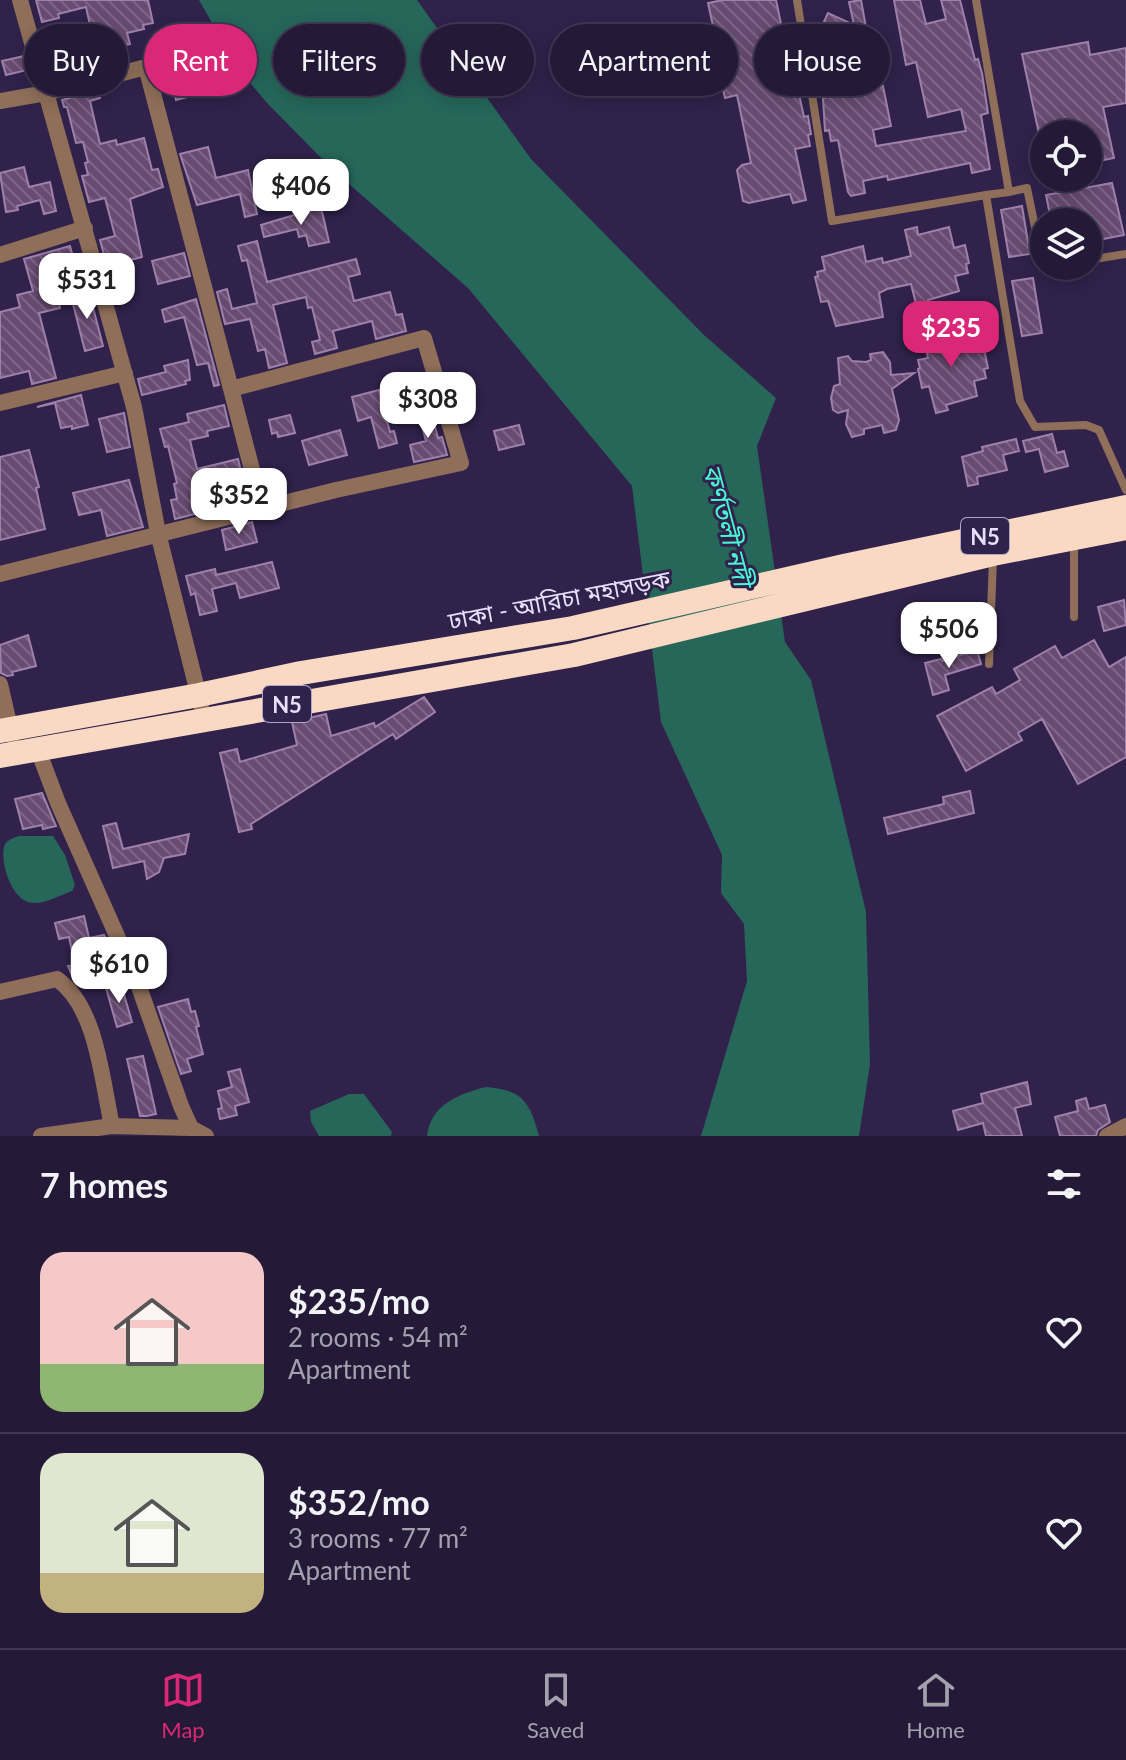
<!DOCTYPE html>
<meta charset="utf-8">
<style>
:root{--surface:#241a38;--page:#2c2340;--text:#f1f3f6;--muted:#a3a1ae;--line:#413853;--accent:#db2777}
body{margin:0;font-family:Lato,"Noto Sans Bengali",sans-serif;background:var(--page);color:var(--text);height:100vh;display:flex;flex-direction:column;font-size:30px;white-space:nowrap}
*{box-sizing:border-box;margin:0}
p{font-size:26px;color:var(--muted)}
.icon{flex:none;width:44px;height:44px;fill:none;stroke:currentColor;stroke-width:2;stroke-linecap:round;stroke-linejoin:round}
.map{position:relative;height:1136px;overflow:hidden}
.panel{display:flex;flex-direction:column;background:var(--surface);flex:1}
.panel>*{flex:none}
.banner{position:absolute;left:24px;top:24px;width:1078px;height:72px;display:flex;gap:16px}
.controls{position:absolute;left:1030px;top:120px;display:grid;gap:16px}
.controls a{display:grid;place-items:center;width:72px;height:72px;border-radius:50%;background:var(--surface);box-shadow:0 4px 20px #0003,0 0 0 2px var(--line);font-size:40px}
.price{position:absolute;translate:-50% -68px;padding:0 18px;border-radius:16px;background:#fff;color:#222;font-size:26px;line-height:52px;filter:drop-shadow(0 2px 4px #0008)}
.price::after{content:'';position:absolute;left:50%;top:48px;width:24px;height:18px;margin-left:-12px;background:inherit;clip-path:polygon(0 0,100% 0,50% 100%)}
.price.selected{background:var(--accent);color:#fff}
ul{padding:0;list-style:none}
li{display:flex;align-items:center;gap:24px;height:200px;padding:0 40px}
li+li{border-top:2px solid var(--line)}
li span{display:grid;place-items:center;flex:none;width:224px;height:160px;border-radius:24px;color:#555}
li>.icon{margin-inline-start:auto}
span .icon{width:96px;height:96px;fill:#fffc;stroke-width:1}
li b{font-size:34px}
h2{display:flex;justify-content:space-between;align-items:center;height:96px;padding:0 40px;font-size:34px}
.pill{padding:0 28px;border-radius:36px;background:var(--surface);box-shadow:0 4px 20px #0003,0 0 0 2px var(--line);font-size:28px;line-height:72px}
.pill.selected{background:var(--accent);color:#fff}
.dock{display:flex;justify-content:space-around;align-items:center;height:112px;border-top:2px solid var(--line);background:var(--surface);font-size:22px;color:var(--muted)}
.dock a{display:grid;justify-items:center;gap:4px}
.dock .selected{color:var(--accent)}
.map>svg:first-child{display:block}
.water{fill:#26675a}
.building{fill:url(#building-back-hatch);stroke:#9f80ab;stroke-width:2}
.lines{fill:none;stroke-linecap:round;stroke-linejoin:round}
.lane{stroke:#8f6f59;stroke-width:8}
.street{stroke:#8f6f59;stroke-width:16}
.highway{stroke:#f9d9c3;stroke-width:24}
.labels{text-anchor:middle;dominant-baseline:central;stroke-width:6;stroke-linejoin:round;paint-order:stroke}
.shield{fill:#30224b;stroke:#afa7c6;stroke-width:2}
.shield-label{font-size:22px;font-weight:bold;fill:#e6e0fa}
.street-label{font-size:24px;fill:#e6e0fa;stroke:#30224b}
.water-label{font-size:26px;font-style:italic;fill:#49f7d6;stroke:#30224b}
</style>
<div class="map">
<svg width="1126" height="1136" viewBox="0 0 1126 1136">
<defs>
<pattern id="building-back-hatch" width="6" height="6" patternUnits="userSpaceOnUse" patternTransform="scale(2)"><rect width="6" height="6" fill="#684b72"/><path d="M-1 5l2 2M0 0l6 6M5-1l2 2" fill="none" stroke="#7e6587"/></pattern>
</defs>
<rect width="100%" height="100%" fill="#30224b"/>
<path class="water" d="M199,0H417L531,159L704,335L776,398L757,446L785,642L811,680L866,912L870,1064L859,1136H701L747,981L744,924L721,893L722,855L661,722L632,486L468,288L333,170L268,104L239,70Z
M19,836H53L65,855L75,885L72,891C61,895 46,903 35,903C13,905 0,864 4,847C6,840 13,838 19,836Z
M486,1087C522,1090 530,1101 539,1136H427C431,1104 459,1094 486,1087Z
M349,1094H364L392,1132L391,1136H319L311,1122L310,1111Z"/>
<path class="building" d="M36,0H148L153,23L143,25L144,29L127,33L130,44L106,50L109,65L64,77L61,64L53,66L48,45L92,34L86,7L58,14L59,18L42,22Z
M723,0H776L796,95L799,94L804,117L808,116L811,134L808,135L810,146L795,149L806,200L793,203L790,194L749,203L743,201L737,170L742,165L751,163L737,95L725,98L715,55L719,54L708,3Z
M861,0L867,33L860,50L820,30L828,13L854,25L849,2Z
M894,0H920L926,24L946,19L941,0H960L975,60L978,59L982,73L988,113L981,115L990,169L972,173L970,163L888,180L887,176L863,181L865,193L851,196L848,192L838,140L831,141L829,130L825,131L823,98L883,86L891,126L873,130L876,146L966,131L961,109L928,117L916,62L906,65Z
M1088,42L1090,55L1126,48V103L1103,107L1114,158L1088,163V134H1039L1022,54Z
M24,56L27,70L6,75L2,61Z
M178,56L192,71L198,94L176,100L170,76L164,78L162,69Z
M98,91L100,98L90,101L100,144L116,140L117,145L144,138L152,170L158,169L163,187L130,199L142,257L107,266L100,240L115,236L105,198L89,202L82,176L88,175L85,163L88,162L83,142L76,143L67,107H64L62,100Z
M208,147L216,178L248,170L257,214L245,217L240,194L197,205L180,154Z
M24,167L29,187L50,182L56,211L44,214L40,200L17,206L18,210L6,212L0,173Z
M1112,183L1124,235L1098,240L1096,233L1088,235V222H1069L1067,212L1050,215L1046,195Z
M1022,206L1030,254L1009,257L1001,210Z
M321,207L329,242L309,246L306,235L299,237L297,229L264,237L261,225Z
M917,227L918,235L949,227L954,248L965,245L969,263L966,264L968,273L955,276L959,291L928,300L929,306L917,308L911,284L887,289L879,293L883,317L836,326L828,301L821,302L815,277L818,276L817,272L825,270L822,257L863,246L866,262L882,258L883,263L911,256L905,230Z
M257,241L267,282L356,259L360,274L348,277L354,301L390,292L396,315L402,314L406,331L376,339L372,321L333,331L337,348L315,354L312,342L320,340L312,307L308,308L306,297L273,305L287,363L269,368L265,349L258,351L250,319L225,324L217,292L227,289L232,309L257,303L247,260L242,261L238,246Z
M70,246L75,264L51,271L60,308L39,313L56,378L32,384L29,371L0,378V312L20,307L17,295L33,291L24,259Z
M184,253L190,276L158,284L152,261Z
M1033,278L1042,333L1022,336L1012,281Z
M89,292L103,346L85,351L71,296Z
M196,299L219,385L214,386L208,363L197,365L184,317L165,322L162,310Z
M935,332L937,340L968,332L973,352L984,349L988,368L984,369L986,378L974,381L977,396L946,405L948,410L936,413L929,386L922,388L918,369L920,368L918,360L928,358L923,335Z
M883,352L890,362L891,375L914,373L892,389L899,420L896,430L884,433L882,425L864,429V434L852,437L846,424L848,410L838,413L833,410L831,398L834,386L840,384L838,358L848,356L852,361L866,362L871,360L870,354Z
M188,360L190,380L185,381L186,384L142,395L138,379L166,372L164,366Z
M379,390L390,432L394,431L397,443L379,448L371,417L358,421L352,397Z
M81,395L88,425L72,429V426L61,428L55,403L37,407Z
M224,405L229,426L207,431L208,436L190,440L197,469L238,459L244,484L238,486L242,502L175,519L171,500L177,499L174,484L177,483L168,446L165,447L160,429L189,422L187,414Z
M430,408L438,438L442,437L447,455L414,462L410,445L426,441L418,411Z
M124,413L130,447L107,452L99,419Z
M290,415L295,433L278,437L277,432L272,434L269,420Z
M519,425L524,444L499,450L494,431Z
M340,430L347,455L309,465L302,441Z
M1052,434L1057,453L1064,451L1068,466L1045,472L1039,449L1026,452L1023,441Z
M1016,439L1019,451L1003,455L1007,470L977,477L978,484L968,486L962,457L983,451L982,447Z
M29,450L39,487L36,488L45,529L0,540V457Z
M129,480L143,527L107,536L101,510L79,515L73,493Z
M252,522L257,542L226,550L222,530Z
M272,562L279,588L240,598L236,583L212,589L217,611L200,615L195,593L191,595L186,576L215,569L216,575Z
M1124,600L1126,625L1104,631L1098,607Z
M28,635L36,666L12,672L13,675L7,676L1,673L0,645Z
M1094,640L1109,667L1126,657V757L1078,784L1042,719L1018,733L1022,740L966,771L937,716L992,687L996,694L1020,680L1014,669L1055,646L1062,658Z
M977,650L981,664L945,675L949,690L933,695L925,663L941,659L942,661Z
M424,697L435,712L396,739L393,734L251,824L252,829L239,832L220,753L237,749L240,762L297,745L292,722L326,714L331,736L374,723L375,727Z
M970,791L974,813L888,834L884,818L944,804L943,797Z
M42,793L56,826L43,829L42,825L23,829L15,799Z
M116,823L123,849L189,834L185,854L164,858L159,872L147,879L144,861L113,868L103,826Z
M84,916L89,938L104,935L111,950L93,955L98,974L74,980L68,966L75,965L69,937L59,939L55,923Z
M121,984L132,1022L117,1027L106,988Z
M188,999L191,1012L195,1011L199,1026L196,1027L203,1054L187,1059L191,1071L181,1074L158,1007Z
M143,1056L156,1114L147,1116H140L127,1059Z
M240,1069L249,1102L235,1106L237,1115L220,1119L218,1109L222,1108L218,1091L232,1087L228,1072Z
M1027,1082L1031,1104L1015,1108L1022,1136H986L983,1123L958,1130L953,1111L983,1103L981,1094Z
M1086,1098L1089,1109L1105,1105L1110,1122L1098,1130L1096,1136H1060L1055,1117L1078,1111L1076,1101Z"/>
<g class="lines">
<path class="lane" d="M797,0L832,221L986,195L1020,401L1035,427L1086,425L1099,430L1126,490
M976,0L1009,192L1027,188L1043,266H1045
M986,195L1009,192
M1088,260L1126,254
M1074,543V617
M989,664L993,559"/>
<path class="street" d="M20,0L134,407L158,533L201,705
M0,101L46,93L146,67L231,389L424,338L461,463L336,490L0,574
M0,255L85,228
M231,389L262,508
M0,403L125,373
M0,684L12,736
M38,750L58,803L137,981L181,1106L191,1128L206,1136
M0,992L57,979C97,1007 102,1081 112,1126
M41,1136L112,1126L191,1128
M1107,1136L1126,1126"/>
<path class="highway" d="M0,731L199,695L301,673L573,628L844,566L1126,507
M0,756L574,655L993,554L1126,528"/>
</g>
<g class="labels">
<g class="shield">
<rect x="961" y="518" width="48" height="36" rx="6"/>
<rect x="263" y="686" width="48" height="36" rx="6"/>
</g>
<g class="shield-label">
<text x="985" y="536">N5</text>
<text x="287" y="704">N5</text>
</g>
<g class="street-label">
<text transform="translate(559 599) rotate(-11)">ঢাকা - আরিচা মহাসড়ক</text>
</g>
<g class="water-label">
<text transform="translate(728 525) rotate(75)">কর্ণতলী নদী</text>
</g>
</g>
</svg>
<div class="controls">
<a><svg class="icon" aria-label="locate" viewBox="0 0 24 24"><circle cx="12" cy="12" r="6"/><path d="M12 2v4M12 18v4M2 12h4M18 12h4"/></svg></a>
<a><svg class="icon" aria-label="layers" viewBox="0 0 24 24"><path d="M12 4l9 5-9 5-9-5zM3 14l9 5 9-5"/></svg></a>
</div>
<b class="price" style="left:301px;top:227px">$406</b>
<b class="price" style="left:87px;top:321px">$531</b>
<b class="price selected" style="left:951px;top:369px">$235</b>
<b class="price" style="left:428px;top:440px">$308</b>
<b class="price" style="left:239px;top:536px">$352</b>
<b class="price" style="left:949px;top:670px">$506</b>
<b class="price" style="left:119px;top:1005px">$610</b>
<div class="banner">
<a class="pill">Buy</a>
<a class="pill selected">Rent</a>
<a class="pill">Filters</a>
<a class="pill">New</a>
<a class="pill">Apartment</a>
<a class="pill">House</a>
</div>
</div>
<section class="panel">
<h2>7 homes<svg class="icon" aria-label="filters" viewBox="0 0 24 24"><path d="M4 7h16M4 17h16"/><circle cx="9" cy="7" r="2"/><circle cx="15" cy="17" r="2"/></svg></h2>
<ul>
<li><span style="background:linear-gradient(#f6c9c9 70%,#8fb573 0)"><svg class="icon" aria-label="home" viewBox="0 0 24 24"><path d="M3 11l9-7 9 7M6 9v11h12V9"/></svg></span><div><b>$235/mo</b><p>2 rooms · 54 m²</p><p>Apartment</p></div><svg class="icon" aria-label="heart" viewBox="0 0 24 24"><path d="M12 20l-8-8c-3-5 5-10 8-4 3-6 11-1 8 4z"/></svg></li>
<li><span style="background:linear-gradient(#dfe7d0 75%,#c2b280 0)"><svg class="icon" aria-label="home" viewBox="0 0 24 24"><path d="M3 11l9-7 9 7M6 9v11h12V9"/></svg></span><div><b>$352/mo</b><p>3 rooms · 77 m²</p><p>Apartment</p></div><svg class="icon" aria-label="heart" viewBox="0 0 24 24"><path d="M12 20l-8-8c-3-5 5-10 8-4 3-6 11-1 8 4z"/></svg></li>
</ul>
</section>
<nav class="dock">
<a class="selected"><svg class="icon" aria-label="map" viewBox="0 0 24 24"><path d="M3 6l6-2 6 2 6-2v14l-6 2-6-2-6 2zM9 4v14M15 6v14"/></svg>Map</a>
<a><svg class="icon" aria-label="saved" viewBox="0 0 24 24"><path d="M7 4h10v16l-5-4-5 4z"/></svg>Saved</a>
<a><svg class="icon" aria-label="home" viewBox="0 0 24 24"><path d="M3 11l9-7 9 7M6 9v11h12V9"/></svg>Home</a>
</nav>
